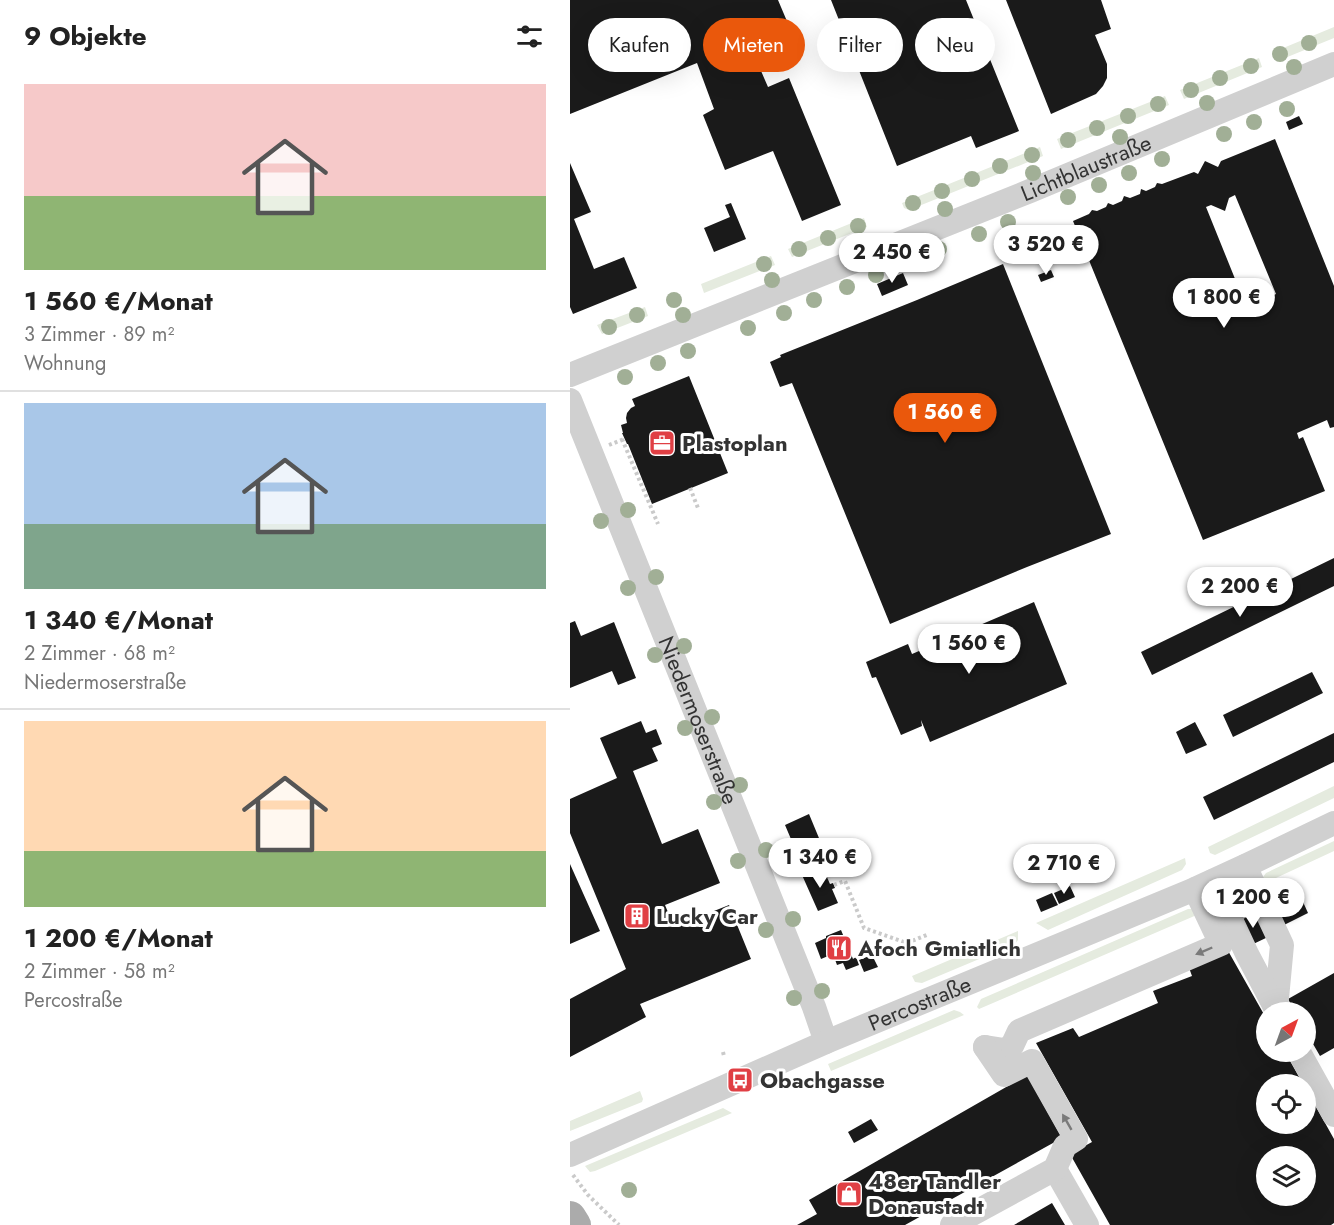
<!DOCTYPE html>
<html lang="de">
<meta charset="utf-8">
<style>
:root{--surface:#fff;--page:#f6f6f6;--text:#222;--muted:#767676;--line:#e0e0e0;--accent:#ea580c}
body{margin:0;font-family:Jost,sans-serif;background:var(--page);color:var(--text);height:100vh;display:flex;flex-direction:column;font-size:22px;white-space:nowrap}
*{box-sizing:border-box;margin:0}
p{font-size:20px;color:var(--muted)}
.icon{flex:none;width:33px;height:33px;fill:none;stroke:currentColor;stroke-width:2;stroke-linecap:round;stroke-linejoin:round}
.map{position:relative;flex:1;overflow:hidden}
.details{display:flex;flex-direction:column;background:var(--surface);width:570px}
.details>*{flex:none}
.hud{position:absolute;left:18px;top:18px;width:570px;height:54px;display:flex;gap:12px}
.needle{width:39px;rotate:41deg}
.controls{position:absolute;left:686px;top:1002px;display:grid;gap:12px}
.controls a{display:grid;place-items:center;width:60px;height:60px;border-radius:50%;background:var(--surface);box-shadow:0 6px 24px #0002;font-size:30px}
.price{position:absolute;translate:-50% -51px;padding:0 14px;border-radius:21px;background:#fff;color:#222;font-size:20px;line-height:39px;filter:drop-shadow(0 2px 3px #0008)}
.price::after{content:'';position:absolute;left:50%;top:36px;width:18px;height:14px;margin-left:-9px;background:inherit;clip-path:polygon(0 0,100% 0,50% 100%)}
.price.selected{background:var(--accent);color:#fff}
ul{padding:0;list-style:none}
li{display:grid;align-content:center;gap:12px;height:318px;padding:0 24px}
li+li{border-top:2px solid var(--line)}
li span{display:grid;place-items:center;height:186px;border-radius:0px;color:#555}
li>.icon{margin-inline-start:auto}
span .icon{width:108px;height:108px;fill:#fffc;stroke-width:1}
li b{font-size:26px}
h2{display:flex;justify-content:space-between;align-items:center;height:72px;padding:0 24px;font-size:26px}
.chip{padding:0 21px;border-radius:27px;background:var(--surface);box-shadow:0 6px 24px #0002;font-size:21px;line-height:54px}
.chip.selected{background:var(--accent);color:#fff}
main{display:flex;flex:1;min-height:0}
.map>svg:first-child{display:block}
.green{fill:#e5ebdf}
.building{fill:#1a1a1a;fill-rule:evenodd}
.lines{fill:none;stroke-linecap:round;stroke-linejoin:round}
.path{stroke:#cacaca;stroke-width:4;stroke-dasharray:3 3;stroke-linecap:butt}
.minor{stroke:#d0d0d0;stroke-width:24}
.major{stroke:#ababab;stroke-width:32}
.tree{fill:#a1af96}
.oneway{fill:#7a7a7a}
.labels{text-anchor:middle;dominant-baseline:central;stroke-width:6;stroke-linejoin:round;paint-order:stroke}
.street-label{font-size:22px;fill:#333;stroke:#fff}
.poi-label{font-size:22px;font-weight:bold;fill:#333;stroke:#fff;text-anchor:start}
</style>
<main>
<section class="details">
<h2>9 Objekte<svg class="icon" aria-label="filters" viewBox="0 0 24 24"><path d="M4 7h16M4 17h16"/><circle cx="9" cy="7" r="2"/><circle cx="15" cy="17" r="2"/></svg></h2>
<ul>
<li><span style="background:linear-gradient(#f6c9c9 60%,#8fb573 0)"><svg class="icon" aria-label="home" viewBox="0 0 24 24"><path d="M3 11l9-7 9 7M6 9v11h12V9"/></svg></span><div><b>1 560 €/Monat</b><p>3 Zimmer · 89 m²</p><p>Wohnung</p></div></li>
<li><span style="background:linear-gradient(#a9c7e8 65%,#7fa58c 0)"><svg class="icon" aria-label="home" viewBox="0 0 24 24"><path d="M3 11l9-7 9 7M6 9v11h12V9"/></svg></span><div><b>1 340 €/Monat</b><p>2 Zimmer · 68 m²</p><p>Niedermoserstraße</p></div></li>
<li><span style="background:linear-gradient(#ffd9b3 70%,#8fb573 0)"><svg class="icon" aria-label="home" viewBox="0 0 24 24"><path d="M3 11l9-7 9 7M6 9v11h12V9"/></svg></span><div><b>1 200 €/Monat</b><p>2 Zimmer · 58 m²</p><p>Percostraße</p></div></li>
</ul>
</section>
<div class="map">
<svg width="764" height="1225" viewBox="0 0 764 1225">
<rect width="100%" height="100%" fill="#fff"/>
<path class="green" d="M764,27V38L710,60L706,51Z
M689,58L692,67L614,99L610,90Z
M595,96L599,105L491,149L487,139Z
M470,147L473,156L339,210L334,208L332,203Z
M294,218L297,227L222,257L218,249Z
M201,256L205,265L134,293L131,284Z
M75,307L78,316L32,334L27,325Z
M764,786V798L645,855L640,853L638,847Z
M764,841V851L693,884V877L696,873Z
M615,858L616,864L612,870L478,930L466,923Z
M618,909H622L629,914L409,1009L407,1007L411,999Z
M448,931V940L445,944L352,983L345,982L342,976Z
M384,1010L390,1012L394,1015L261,1071L258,1064Z
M70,1091L73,1099L72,1102L0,1131V1121Z
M153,1108L162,1113L25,1171L20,1172L15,1166Z"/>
<path class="building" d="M0,0H208L219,26L203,32L212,56L188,64L198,87L219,78L271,205L232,221L203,151L155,170L133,115L144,109L127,63L0,114Z
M261,0H396L449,131L406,148L401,136L327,166Z
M436,0H531L541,29L525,35L537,64V78L533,86L526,94L481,114Z
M729,116L733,124L719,130L716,122Z
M705,139L764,286V427L760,428L757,420L727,433L729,439L733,437L755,491L633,540L503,221L519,214L522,210L527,211L536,207L538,203L543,205L552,201L554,196L560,198L570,194L571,189L576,191L585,187L587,183L592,184L624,172L628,174L635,161L648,167L651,161ZM665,195L706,294L695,299H691L684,304L676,306L636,207L641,205L655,211L659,198Z
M0,163L21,212L4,219L24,269L54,257L67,288L3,314L0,307Z
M161,203L176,239L144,252L134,228L160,217L155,205Z
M466,236L474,256L463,261L454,241Z
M433,264L541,534L457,567L320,624L222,383L210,387L200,362L211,357L210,355L347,300Z
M481,270L484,277L471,282L468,275Z
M333,273L338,285L312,296L307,284Z
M119,376L158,473L82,504L58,444H57L52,433H53L51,425L57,423L56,418L57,413L61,408L65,406L62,399Z
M764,558V586L582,675L571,652Z
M464,602L497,684L360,742L351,720L352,726L331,735L306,677L302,678L296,662L338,644L342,654Z
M5,621L11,636L44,622L66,678L48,685L42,671L0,688V623Z
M742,672L753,693L663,737L653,715Z
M71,721L76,733L86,729L92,744L82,748L88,761L63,771L92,844L128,829L150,883L95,905L104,927L159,905L181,959L70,1004L76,1017L0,1057V999L56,969L0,833V799L47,778L30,738Z
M625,722L637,745L616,754L606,732Z
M764,733V762L644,820L633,797Z
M239,814L256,855L232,865L215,825Z
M0,864L30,931L0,944Z
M252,866L260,884L263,883L265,888L262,889L268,903L248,911L232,875Z
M500,886L505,897L489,904L484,893Z
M482,893L488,905L471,912L466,900Z
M729,893L738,913L712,926L702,905Z
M687,913L698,937L679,946L668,921Z
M271,930L283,959L286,957L289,965L276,970L273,963L267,965L263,954L251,959L245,943L256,938V936Z
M657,949L696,1018V1052H715L733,1084H696V1124H735V1087L764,1139V1223L761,1225H540L500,1154L522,1142L466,1043L503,1028L509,1037L588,1003L583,991L622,976L618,965ZM696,1156H735V1196H696Z
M302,955L308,967L294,972L289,960Z
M764,973V1048L750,1056L735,1030V1012H725L718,999Z
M457,1075L492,1138L335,1225H227L247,1214L239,1200Z
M301,1119L308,1130L284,1143L278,1132Z
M482,1203L495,1225H444Z"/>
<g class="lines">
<path class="path" d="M52,439L88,524
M39,445L54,439
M120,488L128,508
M264,885L275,881L294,928L337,943L359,934
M153,1052L154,1056
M249,1076L251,1080
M3,1175L18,1195L49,1225"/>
<g class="minor">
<path id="s1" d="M0,375L460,191L764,64"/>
<path id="s2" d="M0,400L244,1007L256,1042"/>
<path d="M675,866L712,945L706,1009"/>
<path d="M643,881L677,954L707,1011"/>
<path d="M415,1047L434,1050L442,1046L449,1031L651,944L625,889"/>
<path d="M729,1052L764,1115"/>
<path id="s3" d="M0,1155L256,1042L625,889L675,866L764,823"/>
<path d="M485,1169L517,1225"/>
<path d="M382,1225L485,1169L495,1146L506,1139L462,1061L434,1075L415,1047"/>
</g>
<path class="major" d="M0,1217L5,1225"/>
</g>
<g class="tree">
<circle cx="739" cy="43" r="8"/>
<circle cx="710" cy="54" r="8"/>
<circle cx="681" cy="66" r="8"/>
<circle cx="724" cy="67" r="8"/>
<circle cx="650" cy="78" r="8"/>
<circle cx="621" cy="90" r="8"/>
<circle cx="637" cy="103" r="8"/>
<circle cx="588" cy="104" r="8"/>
<circle cx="717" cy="109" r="8"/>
<circle cx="558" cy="116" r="8"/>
<circle cx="684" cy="122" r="8"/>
<circle cx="527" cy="128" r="8"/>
<circle cx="654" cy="134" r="8"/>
<circle cx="550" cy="137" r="8"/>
<circle cx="498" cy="140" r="8"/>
<circle cx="462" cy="155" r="8"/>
<circle cx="592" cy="159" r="8"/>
<circle cx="430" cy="166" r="8"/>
<circle cx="463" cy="173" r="8"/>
<circle cx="559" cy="173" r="8"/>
<circle cx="402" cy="179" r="8"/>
<circle cx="529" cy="185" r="8"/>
<circle cx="372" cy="191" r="8"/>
<circle cx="498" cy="197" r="8"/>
<circle cx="343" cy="203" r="8"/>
<circle cx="375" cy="209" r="8"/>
<circle cx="438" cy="222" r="8"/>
<circle cx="288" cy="226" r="8"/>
<circle cx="409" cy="234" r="8"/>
<circle cx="258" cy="238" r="8"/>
<circle cx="288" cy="244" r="8"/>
<circle cx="229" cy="249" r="8"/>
<circle cx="369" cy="249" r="8"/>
<circle cx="340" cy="261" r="8"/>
<circle cx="194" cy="264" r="8"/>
<circle cx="306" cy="275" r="8"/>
<circle cx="202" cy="280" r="8"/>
<circle cx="277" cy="287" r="8"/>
<circle cx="104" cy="300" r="8"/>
<circle cx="244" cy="300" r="8"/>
<circle cx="214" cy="313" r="8"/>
<circle cx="67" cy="315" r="8"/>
<circle cx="113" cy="315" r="8"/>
<circle cx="39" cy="327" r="8"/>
<circle cx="178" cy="328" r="8"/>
<circle cx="118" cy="351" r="8"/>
<circle cx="88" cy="363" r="8"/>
<circle cx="55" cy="377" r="8"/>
<circle cx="58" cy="510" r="8"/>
<circle cx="31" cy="521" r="8"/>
<circle cx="86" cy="577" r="8"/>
<circle cx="58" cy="588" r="8"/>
<circle cx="114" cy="646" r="8"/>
<circle cx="85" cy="655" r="8"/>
<circle cx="142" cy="717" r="8"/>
<circle cx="115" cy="728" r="8"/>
<circle cx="170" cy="785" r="8"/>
<circle cx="144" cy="802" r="8"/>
<circle cx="196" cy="850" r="8"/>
<circle cx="168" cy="861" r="8"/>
<circle cx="223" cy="919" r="8"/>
<circle cx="196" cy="930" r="8"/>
<circle cx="252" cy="991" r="8"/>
<circle cx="224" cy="998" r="8"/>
<circle cx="59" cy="1190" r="8"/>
</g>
<defs><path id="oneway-solid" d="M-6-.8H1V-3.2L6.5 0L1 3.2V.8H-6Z" transform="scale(1.5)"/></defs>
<g class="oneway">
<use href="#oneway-solid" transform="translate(634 951) rotate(157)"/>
<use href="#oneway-solid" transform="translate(497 1122) rotate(-120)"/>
</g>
<defs>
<symbol id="office-square" viewBox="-11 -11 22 22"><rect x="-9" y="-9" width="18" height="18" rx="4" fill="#e03f44" stroke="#fff"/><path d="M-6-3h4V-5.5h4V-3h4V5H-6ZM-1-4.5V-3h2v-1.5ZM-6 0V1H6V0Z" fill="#fff"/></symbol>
<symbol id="building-square" viewBox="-11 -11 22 22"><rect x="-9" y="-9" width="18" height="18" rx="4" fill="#e03f44" stroke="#fff"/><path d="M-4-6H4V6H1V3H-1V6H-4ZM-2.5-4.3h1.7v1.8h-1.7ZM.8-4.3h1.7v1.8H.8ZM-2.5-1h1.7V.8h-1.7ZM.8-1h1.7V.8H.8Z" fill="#fff"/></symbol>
<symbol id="restaurant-square" viewBox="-11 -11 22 22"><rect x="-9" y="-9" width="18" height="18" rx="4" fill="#e03f44" stroke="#fff"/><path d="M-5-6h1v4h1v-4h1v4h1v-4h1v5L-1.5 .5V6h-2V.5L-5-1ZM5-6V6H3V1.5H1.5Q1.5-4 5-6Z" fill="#fff"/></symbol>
<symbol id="bus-square" viewBox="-11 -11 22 22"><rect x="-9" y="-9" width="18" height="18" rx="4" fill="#e03f44" stroke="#fff"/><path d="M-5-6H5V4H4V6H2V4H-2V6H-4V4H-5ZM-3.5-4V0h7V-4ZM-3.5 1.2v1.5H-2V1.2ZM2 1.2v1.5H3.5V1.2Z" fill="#fff"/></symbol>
<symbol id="shop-square" viewBox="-11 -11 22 22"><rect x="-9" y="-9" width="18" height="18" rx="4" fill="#e03f44" stroke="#fff"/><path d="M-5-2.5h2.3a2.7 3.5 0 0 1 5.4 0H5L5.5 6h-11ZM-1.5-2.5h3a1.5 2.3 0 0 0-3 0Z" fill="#fff"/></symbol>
</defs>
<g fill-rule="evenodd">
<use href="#office-square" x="77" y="428" width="30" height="30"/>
<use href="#building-square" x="52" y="901" width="30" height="30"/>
<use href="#restaurant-square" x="254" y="933" width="30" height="30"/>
<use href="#bus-square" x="155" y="1065" width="30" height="30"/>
<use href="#shop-square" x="264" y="1179" width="30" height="30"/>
</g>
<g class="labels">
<g class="street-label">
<text stroke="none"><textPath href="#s1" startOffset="556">Lichtblaustraße</textPath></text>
<text stroke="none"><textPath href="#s2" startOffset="345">Niedermoserstraße</textPath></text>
<text stroke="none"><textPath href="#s3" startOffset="381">Percostraße</textPath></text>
</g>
<g class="poi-label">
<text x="112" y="443">Plastoplan</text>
<text x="86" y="916">Lucky Car</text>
<text x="288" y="948">Afoch Gmiatlich</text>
<text x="190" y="1080">Obachgasse</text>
<text x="298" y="1181">48er Tandler<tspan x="298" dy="25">Donaustadt</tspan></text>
</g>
</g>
</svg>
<div class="controls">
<a><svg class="needle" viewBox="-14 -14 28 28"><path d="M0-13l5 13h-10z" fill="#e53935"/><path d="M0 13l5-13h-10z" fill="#767676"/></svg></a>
<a><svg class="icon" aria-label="locate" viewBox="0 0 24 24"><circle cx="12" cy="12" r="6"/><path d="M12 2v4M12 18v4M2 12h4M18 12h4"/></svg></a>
<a><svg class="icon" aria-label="layers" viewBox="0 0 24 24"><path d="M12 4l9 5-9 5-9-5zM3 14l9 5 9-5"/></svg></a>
</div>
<b class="price" style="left:476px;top:276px">3 520 €</b>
<b class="price" style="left:322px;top:284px">2 450 €</b>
<b class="price" style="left:654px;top:329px">1 800 €</b>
<b class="price selected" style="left:375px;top:444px">1 560 €</b>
<b class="price" style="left:670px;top:618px">2 200 €</b>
<b class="price" style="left:399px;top:675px">1 560 €</b>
<b class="price" style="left:250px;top:889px">1 340 €</b>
<b class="price" style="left:494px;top:895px">2 710 €</b>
<b class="price" style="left:683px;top:929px">1 200 €</b>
<div class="hud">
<a class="chip">Kaufen</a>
<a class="chip selected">Mieten</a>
<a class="chip">Filter</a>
<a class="chip">Neu</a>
</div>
</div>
</main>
